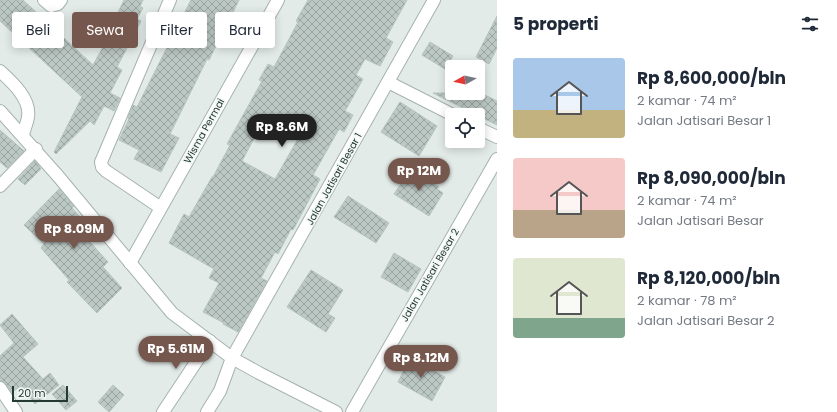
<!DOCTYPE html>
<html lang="id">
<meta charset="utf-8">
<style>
:root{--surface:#fff;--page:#f6f6f7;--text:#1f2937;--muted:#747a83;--accent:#76574e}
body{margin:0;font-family:Poppins,sans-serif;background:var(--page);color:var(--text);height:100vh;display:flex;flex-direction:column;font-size:15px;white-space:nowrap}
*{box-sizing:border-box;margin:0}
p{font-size:13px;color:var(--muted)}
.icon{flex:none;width:22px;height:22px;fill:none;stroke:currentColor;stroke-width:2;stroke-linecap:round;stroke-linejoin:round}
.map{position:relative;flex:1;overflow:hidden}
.panel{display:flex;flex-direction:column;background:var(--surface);width:340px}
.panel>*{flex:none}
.top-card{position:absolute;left:12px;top:12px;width:380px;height:36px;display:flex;gap:8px}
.needle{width:26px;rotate:262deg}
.buttons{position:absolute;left:445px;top:60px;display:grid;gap:8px}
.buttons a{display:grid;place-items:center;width:40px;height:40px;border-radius:4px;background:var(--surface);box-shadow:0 2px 10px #0003;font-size:20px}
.scale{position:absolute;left:12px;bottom:10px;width:56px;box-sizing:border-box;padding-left:4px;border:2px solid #253a35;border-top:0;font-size:11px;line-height:14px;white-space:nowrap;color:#253a35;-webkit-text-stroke:3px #f3f8f6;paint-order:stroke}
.price{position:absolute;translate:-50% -34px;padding:0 9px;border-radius:14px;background:var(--accent);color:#fff;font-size:13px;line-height:26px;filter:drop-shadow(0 1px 2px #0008)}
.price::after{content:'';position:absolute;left:50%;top:24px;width:12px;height:9px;margin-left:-6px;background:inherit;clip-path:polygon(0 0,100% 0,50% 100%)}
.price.active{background:#222;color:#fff}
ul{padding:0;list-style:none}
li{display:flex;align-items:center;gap:12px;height:100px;padding:0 16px}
li span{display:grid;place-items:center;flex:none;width:112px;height:80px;border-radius:4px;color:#555}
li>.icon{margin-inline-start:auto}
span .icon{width:48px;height:48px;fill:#fffc;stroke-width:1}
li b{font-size:17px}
h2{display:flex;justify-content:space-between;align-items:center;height:48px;padding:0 16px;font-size:17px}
.pill{padding:0 14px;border-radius:4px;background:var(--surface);box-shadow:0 2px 10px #0003;font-size:14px;line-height:36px}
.pill.active{background:var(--accent);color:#fff}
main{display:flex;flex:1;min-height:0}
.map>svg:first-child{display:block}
.building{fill:url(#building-cross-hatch);stroke:#b6c4bf;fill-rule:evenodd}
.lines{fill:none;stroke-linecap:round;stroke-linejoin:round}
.minor-casing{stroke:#a6b2af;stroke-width:14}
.tertiary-casing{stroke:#a6b2af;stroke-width:14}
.minor{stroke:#fff;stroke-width:12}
.tertiary{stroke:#fff;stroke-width:12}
.labels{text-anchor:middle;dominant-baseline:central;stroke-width:3.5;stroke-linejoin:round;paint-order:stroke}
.street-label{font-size:10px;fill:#253a35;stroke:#f3f8f6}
</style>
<main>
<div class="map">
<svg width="497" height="412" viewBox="0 0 497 412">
<defs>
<pattern id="building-cross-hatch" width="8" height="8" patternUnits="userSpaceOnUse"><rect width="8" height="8" fill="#bcc8c4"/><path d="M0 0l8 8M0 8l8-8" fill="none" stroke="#99a3a0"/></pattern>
</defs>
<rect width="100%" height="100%" fill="#e3ebe8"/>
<path class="building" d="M0,0H23L93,65L109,36L107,35L124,0H143L140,6L143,8L137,19L141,21L117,67L122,70L110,93L120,98L114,111L104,106L94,125L90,121L56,154L54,152L82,97L0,21Z
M191,0H239L209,60L207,59L170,134L179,138L161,172L134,159L139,150L119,140L129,119L128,118L133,105L137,107Z
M308,0H407L386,38L393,42L380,66L365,59L356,75L363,79L345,111L353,115L344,132L339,129L313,175L320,179L293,230L291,229L278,254L275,252L261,278L267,281L238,332L223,324L224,323L203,312L219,283L209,278L214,269L169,243L184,214L189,217L212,177H213L230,145L227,144L262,81L259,80L268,64L274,67L288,41L298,22L296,21ZM266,116L293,131L292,133L299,137L275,179L242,161Z
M497,16V48L489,64L476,57Z
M430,42L453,56L445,69L422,55Z
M433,93H481L497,101V125Z
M400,102L437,126L419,156L381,132Z
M0,130L24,151L7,168L0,162Z
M35,161L41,169L25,185L18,179Z
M411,169L439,187L437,189L443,193L429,216L394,194Z
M59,189L74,206L72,208L97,236L90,242L108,262L103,267L122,288L97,313L67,282L69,280L41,248L44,244L24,225Z
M348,196L389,223L376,243L334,217Z
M394,253L421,269L408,292L381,277Z
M311,270L343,290L328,314L335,318L326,332L287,307Z
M12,314L38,344L23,357L43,379L50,373L59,385L35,404L21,386L12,392L6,384L0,381V356L14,343L0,325Z
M410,358L445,377L432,401L398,382Z
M63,385L77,401L66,410L52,394Z
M113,385L124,395L109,412L98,402Z"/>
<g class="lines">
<defs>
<path id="minor" d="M44,0L51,6L58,4L61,0
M0,71C12,82 31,99 28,117C27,123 24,130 23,135
M388,82L453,115
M478,128L497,137
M0,186L36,149
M161,208L106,171L102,167L101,162L170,0
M130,263L278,0
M0,388L16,412
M163,412L210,341
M207,412L220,391L232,358L434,0
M352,412L497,159"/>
<path id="tertiary" d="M0,111L58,176L172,313L232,358L259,373L336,412"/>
</defs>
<use href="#minor" class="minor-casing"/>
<use href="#tertiary" class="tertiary-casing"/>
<use href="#minor" class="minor"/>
<use href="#tertiary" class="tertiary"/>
</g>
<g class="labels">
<g class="street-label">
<text transform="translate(204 131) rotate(-61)">Wisma Permai</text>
<text transform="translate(334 179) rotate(-61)">Jalan Jatisari Besar 1</text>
<text transform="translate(430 275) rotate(-60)">Jalan Jatisari Besar 2</text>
</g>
</g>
</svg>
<div class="buttons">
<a><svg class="needle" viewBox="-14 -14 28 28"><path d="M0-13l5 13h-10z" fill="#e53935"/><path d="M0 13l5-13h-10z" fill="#747a83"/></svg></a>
<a><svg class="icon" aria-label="locate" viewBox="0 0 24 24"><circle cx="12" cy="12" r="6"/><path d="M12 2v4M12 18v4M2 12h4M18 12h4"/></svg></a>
</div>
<div class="scale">20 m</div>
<b class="price active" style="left:282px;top:148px">Rp 8.6M</b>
<b class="price" style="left:419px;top:192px">Rp 12M</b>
<b class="price" style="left:74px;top:250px">Rp 8.09M</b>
<b class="price" style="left:176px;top:370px">Rp 5.61M</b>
<b class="price" style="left:421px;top:379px">Rp 8.12M</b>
<div class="top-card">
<a class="pill">Beli</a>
<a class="pill active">Sewa</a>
<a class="pill">Filter</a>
<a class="pill">Baru</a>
</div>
</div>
<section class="panel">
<h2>5 properti<svg class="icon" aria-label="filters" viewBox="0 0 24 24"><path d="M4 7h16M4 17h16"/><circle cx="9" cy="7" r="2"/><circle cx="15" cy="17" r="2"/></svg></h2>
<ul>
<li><span style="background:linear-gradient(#a9c7e8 65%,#c2b280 0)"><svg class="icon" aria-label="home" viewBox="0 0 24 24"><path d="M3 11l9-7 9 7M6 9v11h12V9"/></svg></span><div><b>Rp 8,600,000/bln</b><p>2 kamar · 74 m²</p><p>Jalan Jatisari Besar 1</p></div></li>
<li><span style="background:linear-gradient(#f6c9c9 65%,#b9a48a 0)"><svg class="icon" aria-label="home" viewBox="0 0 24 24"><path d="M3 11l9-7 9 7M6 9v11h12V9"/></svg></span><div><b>Rp 8,090,000/bln</b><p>2 kamar · 74 m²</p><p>Jalan Jatisari Besar</p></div></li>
<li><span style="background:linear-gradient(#dfe7d0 75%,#7fa58c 0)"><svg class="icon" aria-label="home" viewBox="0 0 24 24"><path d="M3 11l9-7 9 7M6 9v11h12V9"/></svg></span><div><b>Rp 8,120,000/bln</b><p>2 kamar · 78 m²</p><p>Jalan Jatisari Besar 2</p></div></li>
</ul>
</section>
</main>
